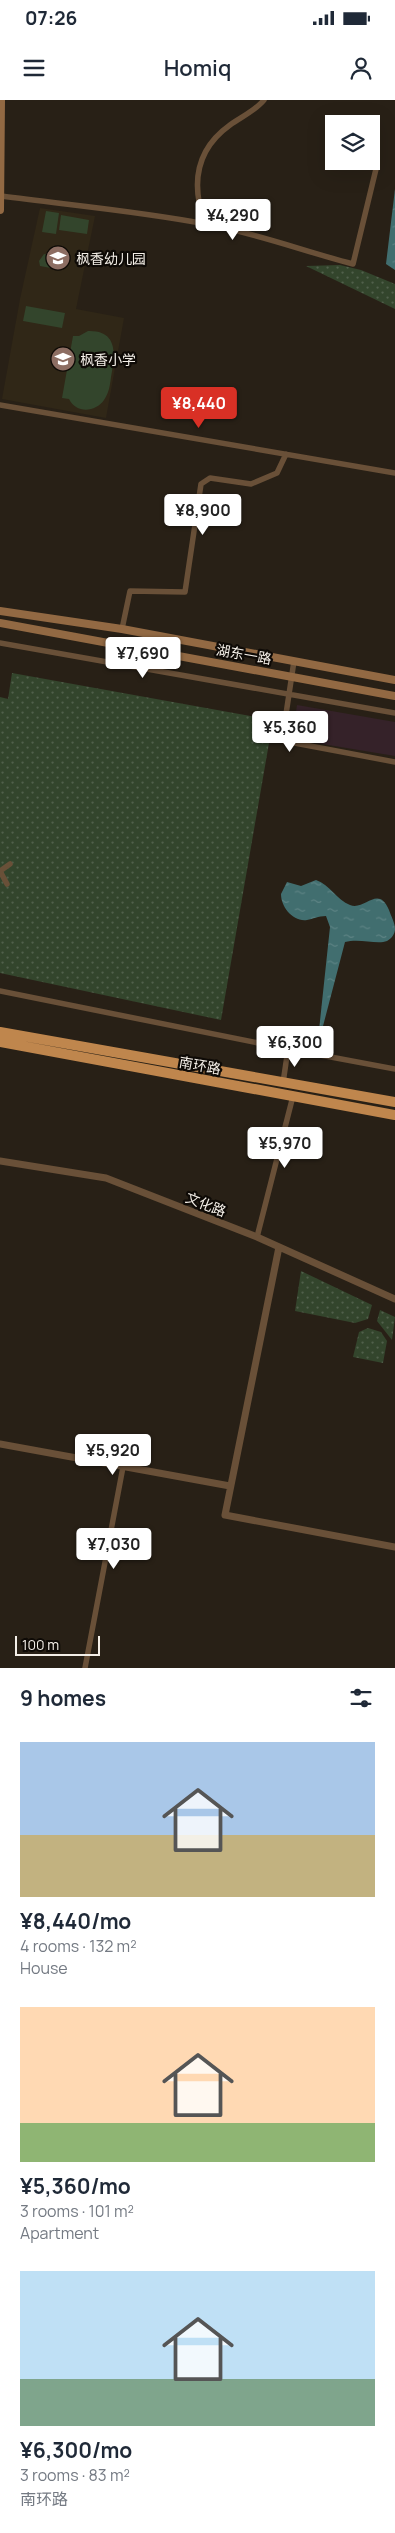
<!DOCTYPE html>
<meta charset="utf-8">
<style>
:root{--surface:#fff;--page:#f6f6f7;--text:#1f2937;--muted:#747a83;--accent:#d93025}
body{margin:0;font-family:Manrope,"Noto Sans SC",sans-serif;background:var(--page);color:var(--text);height:100vh;display:flex;flex-direction:column;font-size:19px;white-space:nowrap}
*{box-sizing:border-box;margin:0}
p{font-size:16px;color:var(--muted)}
.icon{flex:none;width:28px;height:28px;fill:none;stroke:currentColor;stroke-width:2;stroke-linecap:round;stroke-linejoin:round}
.map{position:relative;height:1568px;overflow:hidden}
.drawer{display:flex;flex-direction:column;background:var(--surface);flex:1}
.drawer>*{flex:none}
.controls{position:absolute;left:325px;top:15px;display:grid;gap:10px}
.controls a{display:grid;place-items:center;width:55px;height:55px;border-radius:0px;background:var(--surface);box-shadow:0 5px 20px #0002;font-size:25px}
.scale{position:absolute;left:15px;bottom:12px;width:85px;box-sizing:border-box;padding-left:5px;border:2px solid #f4efe8;border-top:0;font-size:14px;line-height:18px;white-space:nowrap;color:#f4efe8;-webkit-text-stroke:4px #0e0a06;paint-order:stroke}
.price{position:absolute;translate:-50% -42px;padding:0 11px;border-radius:5px;background:#fff;color:#222;font-size:16px;line-height:32px;filter:drop-shadow(0 1px 2px #0008)}
.price::after{content:'';position:absolute;left:50%;top:30px;width:15px;height:11px;margin-left:-8px;background:inherit;clip-path:polygon(0 0,100% 0,50% 100%)}
.price.current{background:var(--accent);color:#fff}
ul{padding:0;list-style:none}
li{display:grid;align-content:center;gap:10px;height:265px;padding:0 20px}
li span{display:grid;place-items:center;height:155px;border-radius:0px;color:#555}
li>.icon{margin-inline-start:auto}
span .icon{width:90px;height:90px;fill:#fffc;stroke-width:1}
li b{font-size:21px}
h2{display:flex;justify-content:space-between;align-items:center;height:60px;padding:0 20px;font-size:21px}
.status{display:flex;justify-content:space-between;align-items:center;height:35px;padding:0 25px;background:var(--surface);direction:ltr}
.status svg{height:14px;fill:currentColor}
header{display:flex;justify-content:space-between;align-items:center;height:65px;padding:0 20px;background:var(--surface);font-size:22px;font-weight:600}
.map>svg:first-child{display:block}
.commercial{fill:#352229}
.education{fill:#302717}
.grass{fill:#33452c}
.garden{fill:url(#garden-dots)}
.water{fill:url(#water-ripples)}
.lines{fill:none;stroke-linecap:round;stroke-linejoin:round}
.minor{stroke:#695038;stroke-width:5.5}
.tertiary{stroke:#695038;stroke-width:7}
.secondary{stroke:#926943;stroke-width:8}
.trunk{stroke:#bf864d;stroke-width:10}
.labels{text-anchor:middle;dominant-baseline:central;stroke-width:4.5;stroke-linejoin:round;paint-order:stroke}
.poi-label{font-size:14px;fill:#f4efe8;stroke:#0e0a06;text-anchor:start}
.street-label{font-size:14px;fill:#f4efe8;stroke:#0e0a06}
</style>
<div class="status"><b>07:26</b><svg viewBox="0 0 49 12"><path d="M0 12V9h3v3zM5 12V6h3v6zM10 12V3h3v9zM15 12V0h3v12zM26 1h20v11H26zM47 4h2v5h-2z"/></svg></div>
<header><svg class="icon" aria-label="menu" viewBox="0 0 24 24"><path d="M4 6h16M4 12h16M4 18h16"/></svg>Homiq<svg class="icon" aria-label="person" viewBox="0 0 24 24"><circle cx="12" cy="8" r="4"/><path d="M4 21q1-7 8-7t8 7"/></svg></header>
<div class="map">
<svg width="395" height="1568" viewBox="0 0 395 1568">
<defs>
<pattern id="garden-dots" width="8" height="8" patternUnits="userSpaceOnUse" patternTransform="scale(1.25)"><rect width="8" height="8" fill="#33452c"/><path d="M2 2h.1M6 6h.1" fill="none" stroke="#51604b" stroke-width="1.8" stroke-linecap="round"/></pattern>
<pattern id="water-ripples" width="26" height="14" patternUnits="userSpaceOnUse" patternTransform="scale(1.25)"><rect width="26" height="14" fill="#416e6f"/><path d="M2 4q2-2 4 0t4 0M15 11q2-2 4 0t4 0" fill="none" stroke="#5d8384"/></pattern>
</defs>
<rect width="100%" height="100%" fill="#282016"/>
<path class="commercial" d="M297,605L395,622V656L292,639Z"/>
<path class="education" d="M40,108L95,116L76,209L124,218L106,318L2,299L20,199Z"/>
<path class="grass" d="M46,111L59,113L56,134L42,132Z
M61,115L89,120L87,134L59,130Z
M44,154L62,158L65,162L62,170L40,166L39,161Z
M26,206L65,213L62,228L23,221Z
M88,231C119,230 115,256 111,277C110,285 109,293 104,300C96,312 76,314 69,299L62,298L73,236H79Z"/>
<path class="garden" d="M340,165L361,170L395,184V209L306,166Z
M12,573L273,620L221,920L0,873V597L8,599Z
M301,1171L372,1205L368,1219L355,1223L295,1211Z
M380,1210L395,1217L392,1240L377,1221Z
M368,1228L381,1232L387,1241L383,1263L353,1257L359,1232Z"/>
<path class="water" d="M395,89V170L386,164Z
M316,780C330,785 337,800 350,805C365,811 378,784 389,810C391,816 395,823 395,829C395,834 391,839 387,841C377,845 360,838 345,842L317,949L330,827L326,816C318,816 313,819 307,820C293,822 281,807 281,794L287,782L301,786Z"/>
<g class="lines">
<path class="minor" d="M1,96C69,105 138,111 206,124C256,133 303,151 353,164L376,69
M205,124C191,85 195,50 230,25C241,17 255,11 264,0
M0,305L395,373
M122,529L130,491L185,492L201,384L210,378L251,384L277,373L286,354
M0,543L395,613
M294,561L283,634L284,641L395,662
M7,784L0,771L10,764
M0,891L288,949L395,969
M283,983L288,949
M257,1137L293,996
M85,1568L123,1367"/>
<path class="tertiary" d="M0,1061L106,1078L257,1137L395,1199
M279,1147L225,1415L395,1447
M0,1344L230,1386"/>
<path class="secondary" d="M0,110L1,0
M0,511L122,529L395,580
M0,523L395,596"/>
<path class="trunk" d="M0,932L395,1002
M0,942L395,1015"/>
</g>
<defs>
<symbol id="school-disc" viewBox="-11 -11 22 22"><circle r="9.5" fill="#8d6e63" stroke="#0e0a06"/><path d="M0-5L7-2L0 1L-7-2ZM-4 1L0 2.5L4 1V4Q0 6-4 4Z" fill="#fff"/></symbol>
</defs>
<g fill-rule="evenodd">
<use href="#school-disc" x="44" y="144" width="28" height="28"/>
<use href="#school-disc" x="49" y="245" width="28" height="28"/>
</g>
<g class="labels">
<g class="poi-label">
<text x="76" y="158">枫香幼儿园</text>
<text x="80" y="259">枫香小学</text>
</g>
<g class="street-label">
<text transform="translate(244 554) rotate(10)">湖东一路</text>
<text transform="translate(200 965) rotate(10)">南环路</text>
<text transform="translate(206 1104) rotate(21)">文化路</text>
</g>
</g>
</svg>
<div class="controls">
<a><svg class="icon" aria-label="layers" viewBox="0 0 24 24"><path d="M12 4l9 5-9 5-9-5zM3 14l9 5 9-5"/></svg></a>
</div>
<div class="scale">100 m</div>
<b class="price" style="left:233px;top:141px">¥4,290</b>
<b class="price current" style="left:199px;top:329px">¥8,440</b>
<b class="price" style="left:203px;top:436px">¥8,900</b>
<b class="price" style="left:143px;top:579px">¥7,690</b>
<b class="price" style="left:290px;top:653px">¥5,360</b>
<b class="price" style="left:295px;top:968px">¥6,300</b>
<b class="price" style="left:285px;top:1069px">¥5,970</b>
<b class="price" style="left:113px;top:1376px">¥5,920</b>
<b class="price" style="left:114px;top:1470px">¥7,030</b>
</div>
<section class="drawer">
<h2>9 homes<svg class="icon" aria-label="filters" viewBox="0 0 24 24"><path d="M4 7h16M4 17h16"/><circle cx="9" cy="7" r="2"/><circle cx="15" cy="17" r="2"/></svg></h2>
<ul>
<li><span style="background:linear-gradient(#a9c7e8 60%,#c2b280 0)"><svg class="icon" aria-label="home" viewBox="0 0 24 24"><path d="M3 11l9-7 9 7M6 9v11h12V9"/></svg></span><div><b>¥8,440/mo</b><p>4 rooms · 132 m²</p><p>House</p></div></li>
<li><span style="background:linear-gradient(#ffd9b3 75%,#8fb573 0)"><svg class="icon" aria-label="home" viewBox="0 0 24 24"><path d="M3 11l9-7 9 7M6 9v11h12V9"/></svg></span><div><b>¥5,360/mo</b><p>3 rooms · 101 m²</p><p>Apartment</p></div></li>
<li><span style="background:linear-gradient(#bfe0f5 70%,#7fa58c 0)"><svg class="icon" aria-label="home" viewBox="0 0 24 24"><path d="M3 11l9-7 9 7M6 9v11h12V9"/></svg></span><div><b>¥6,300/mo</b><p>3 rooms · 83 m²</p><p>南环路</p></div></li>
</ul>
</section>
